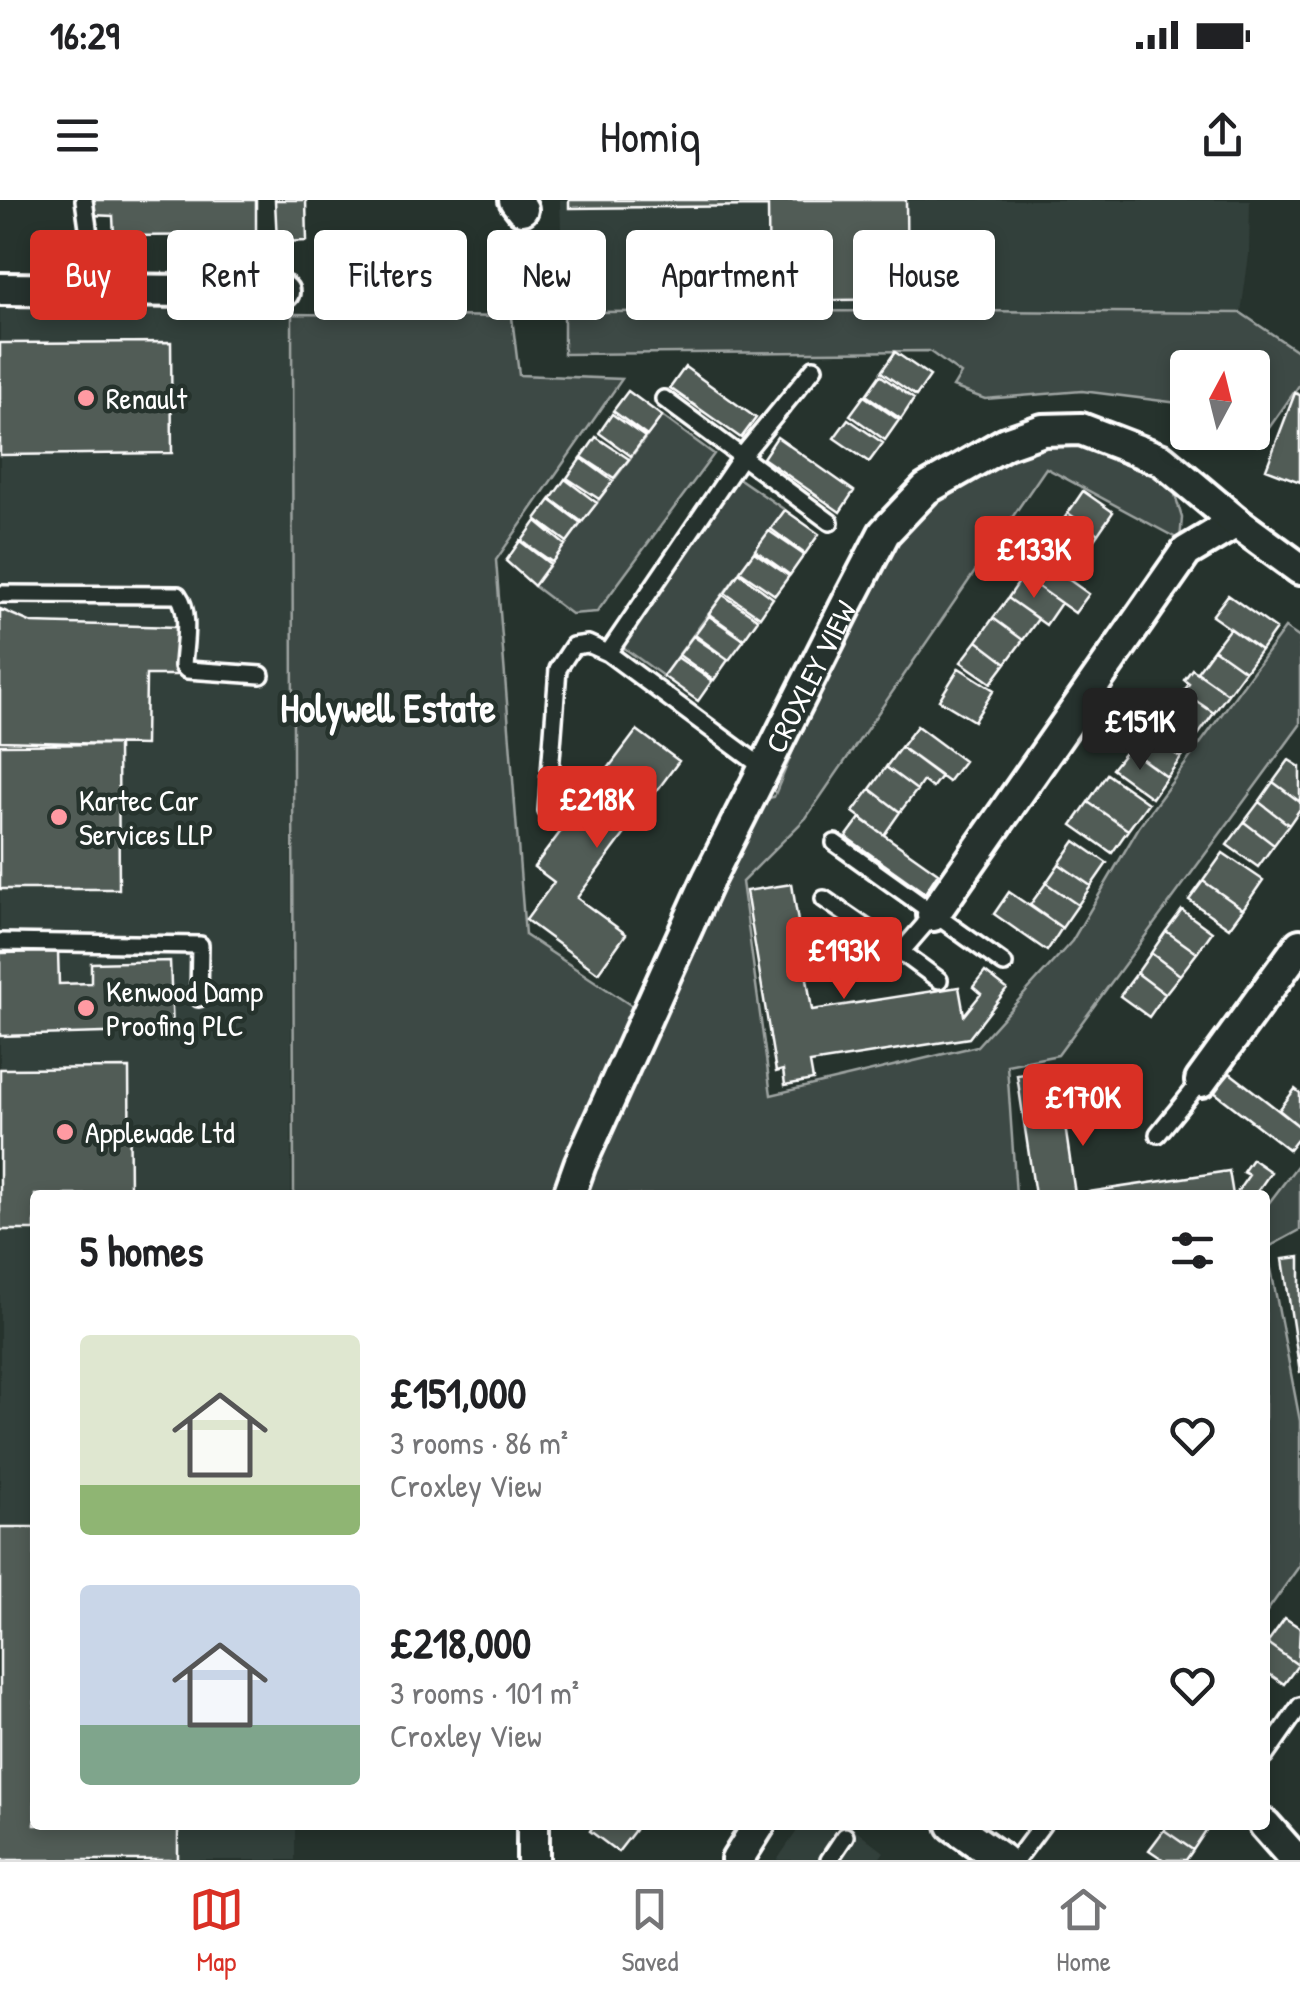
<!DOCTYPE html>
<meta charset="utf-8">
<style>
:root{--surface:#fff;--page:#f6f6f6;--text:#202124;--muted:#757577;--line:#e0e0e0;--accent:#d93025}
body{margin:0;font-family:"Patrick Hand",sans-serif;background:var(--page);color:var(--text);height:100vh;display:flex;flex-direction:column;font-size:38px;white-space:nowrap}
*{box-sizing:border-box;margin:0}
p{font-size:32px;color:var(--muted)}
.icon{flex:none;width:55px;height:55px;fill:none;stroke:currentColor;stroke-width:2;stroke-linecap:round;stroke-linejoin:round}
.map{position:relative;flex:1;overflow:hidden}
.sheet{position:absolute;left:30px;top:990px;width:1240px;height:640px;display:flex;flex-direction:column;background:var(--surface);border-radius:10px;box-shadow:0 5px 15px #0003}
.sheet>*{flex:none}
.banner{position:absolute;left:30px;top:30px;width:1240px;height:90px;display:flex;gap:20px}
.needle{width:65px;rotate:7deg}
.tools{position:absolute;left:1170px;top:150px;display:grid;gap:20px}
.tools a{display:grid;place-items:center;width:100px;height:100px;border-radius:10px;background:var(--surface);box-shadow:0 5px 15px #0003;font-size:50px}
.price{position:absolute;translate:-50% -85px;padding:0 22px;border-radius:10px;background:var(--accent);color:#fff;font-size:32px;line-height:65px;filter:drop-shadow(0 2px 5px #0008)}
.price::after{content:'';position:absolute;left:50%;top:60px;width:30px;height:22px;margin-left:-15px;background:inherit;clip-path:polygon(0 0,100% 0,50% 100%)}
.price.active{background:#222;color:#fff}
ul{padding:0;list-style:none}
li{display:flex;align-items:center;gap:30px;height:250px;padding:0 50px}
li span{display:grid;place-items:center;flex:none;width:280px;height:200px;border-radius:10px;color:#555}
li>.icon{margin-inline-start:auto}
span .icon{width:120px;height:120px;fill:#fffc;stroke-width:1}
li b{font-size:42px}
h2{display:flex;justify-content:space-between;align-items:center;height:120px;padding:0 50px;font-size:42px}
.tag{padding:0 35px;border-radius:10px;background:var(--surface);box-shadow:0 5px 15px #0003;font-size:35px;line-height:90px}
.tag.active{background:var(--accent);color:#fff}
.status{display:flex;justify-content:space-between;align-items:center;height:70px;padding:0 50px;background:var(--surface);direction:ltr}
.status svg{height:28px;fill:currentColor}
header{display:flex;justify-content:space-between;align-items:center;height:130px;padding:0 50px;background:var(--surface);font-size:45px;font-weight:600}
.dock{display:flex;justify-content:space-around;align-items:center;height:140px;border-top:2px solid var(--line);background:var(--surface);font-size:28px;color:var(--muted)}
.dock a{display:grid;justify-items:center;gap:5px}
.dock .active{color:var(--accent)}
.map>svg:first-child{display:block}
.built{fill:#333f3a}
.green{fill:#3e4944;stroke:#9ea4a2;stroke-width:2.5}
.building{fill:#515c57;stroke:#fff;stroke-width:2.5}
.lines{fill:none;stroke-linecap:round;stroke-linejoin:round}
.lane-casing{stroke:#fff;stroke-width:22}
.street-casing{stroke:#fff;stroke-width:38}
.lane{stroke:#26332d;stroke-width:15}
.street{stroke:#26332d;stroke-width:30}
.poi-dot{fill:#ff9aa2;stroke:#26332d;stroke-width:4}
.labels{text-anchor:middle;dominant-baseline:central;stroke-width:9;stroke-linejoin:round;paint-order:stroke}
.poi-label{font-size:30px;fill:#fff;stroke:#26332d;text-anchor:start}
.street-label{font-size:30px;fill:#fff;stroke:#26332d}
.district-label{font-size:40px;font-weight:bold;fill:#fff;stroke:#26332d}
</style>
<div class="status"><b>16:29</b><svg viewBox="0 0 49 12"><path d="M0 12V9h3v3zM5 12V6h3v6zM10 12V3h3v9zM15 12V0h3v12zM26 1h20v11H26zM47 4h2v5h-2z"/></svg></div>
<header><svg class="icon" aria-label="menu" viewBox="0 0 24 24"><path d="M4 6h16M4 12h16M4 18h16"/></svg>Homiq<svg class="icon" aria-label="share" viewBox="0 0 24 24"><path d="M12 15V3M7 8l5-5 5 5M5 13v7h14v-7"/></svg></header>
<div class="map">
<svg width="1300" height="1660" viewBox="0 0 1300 1660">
<rect width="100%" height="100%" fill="#26332d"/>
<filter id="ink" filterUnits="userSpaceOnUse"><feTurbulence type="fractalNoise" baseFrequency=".01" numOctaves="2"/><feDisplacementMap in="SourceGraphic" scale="20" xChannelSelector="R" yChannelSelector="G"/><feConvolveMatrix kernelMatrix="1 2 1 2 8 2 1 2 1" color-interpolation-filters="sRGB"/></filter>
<g filter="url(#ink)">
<path class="built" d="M560,0H1250L1249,55L1241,113L564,112Z
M0,102L292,114L291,995H35V1625H295V1660H0Z
M801,1625H850L884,1652L878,1660H777Z"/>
<path class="green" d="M955,111L1241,113L1300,153V184L1257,245L1237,233L1252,232V168H1188L1187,204L1082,191L985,199L953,187L961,174L929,151L564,154V112Z
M292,114L512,117L519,175L622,179L496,360L525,735L635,808L729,605L774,597L823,477L899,339L941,297L1022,250L1076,242L1144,268L1174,291L1182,318L1180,340L1046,268L806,618L742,682L771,895L977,846L1072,741L1139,627L1285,428L1300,438V525L1058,855L1007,865L1016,995H294Z
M662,216L714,254L597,412L571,414L534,386Z
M734,275L785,310L663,476L620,445Z
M1300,962V1030L1267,1048L1300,1221V1365L1265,1414V1008Z"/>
<path class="building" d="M91,0H256V35L114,36L113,16L91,15Z
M275,0H306L307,41L277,42Z
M569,0H906L907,99L769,101L768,6L569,8Z
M171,142L172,253L0,255V143Z
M895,152L930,176L916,196L881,172Z
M685,167L756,218L741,238L670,188Z
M880,175L914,199L901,219L866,195Z
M628,191L662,216L647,236L613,211Z
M1295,193L1300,195V282L1266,269Z
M864,196L899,220L885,240L850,215Z
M612,214L645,237L631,256L599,233Z
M848,219L883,243L869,262L834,238Z
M596,237L629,259L614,278L582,257Z
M777,237L854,291L840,312L763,258Z
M581,258L613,281L599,299L567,278Z
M565,279L597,303L582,322L551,299Z
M1083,291L1113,312L1098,334L1068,313Z
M550,300L581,323L567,342L536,319Z
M785,310L819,334L805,354L771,329Z
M1068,313L1098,334L1082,357L1052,336Z
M536,321L565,345L552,362L522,341Z
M769,331L804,355L790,375L755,350Z
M1052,336L1082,357L1067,379L1037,357Z
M520,341L550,364L534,386L506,361Z
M754,352L789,376L775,395L740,371Z
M1037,357L1089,394L1075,413L1023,376Z
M739,373L773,398L760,417L725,393Z
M1023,376L1061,403L1046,425L1008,398Z
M723,395L758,419L744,439L709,414Z
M1228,395L1276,429L1261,450L1212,416Z
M1008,398L1038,419L1023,440L993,418Z
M0,409L32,423L177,427L176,475H146L145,545L0,541Z
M709,416L744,440L729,460L695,435Z
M993,418L1023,440L1006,463L977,441Z
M1230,428L1261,450L1245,471L1214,449Z
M693,436L728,460L714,480L679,455Z
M977,441L1006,463L991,483L961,462Z
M1214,449L1245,471L1228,494L1197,472Z
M677,457L712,481L698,501L663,476Z
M959,468L994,490L974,521L939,500Z
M1192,469L1228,494L1214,513L1183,492L1189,484L1184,480Z
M1183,492L1214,513L1196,538L1166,516Z
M1166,516L1196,538L1181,558L1151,536Z
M917,526L964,561L948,582L901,547Z
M637,530L679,561L577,698L626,734L598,773L526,720L554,682L534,667Z
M1151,536L1181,558L1167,577L1137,555Z
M118,544L119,689H0V545Z
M901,547L941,576L932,588L923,581L917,590L886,567Z
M1128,549L1167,577L1152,598L1112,569Z
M1289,560L1300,567V602L1273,582Z
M886,567L917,590L900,612L870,589Z
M1107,574L1148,603L1128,630L1088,602Z
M1273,582L1300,602V609L1289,625L1259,602Z
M870,589L900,612L884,635L853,612Z
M1088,602L1128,630L1112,653L1072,625Z
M1259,602L1289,625L1274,645L1244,622Z
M860,618L938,673L925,693L846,637Z
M1244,622L1274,645L1258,667L1227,645Z
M1075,641L1107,663L1091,686L1059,664Z
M1223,653L1263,680L1243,709L1203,681Z
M1059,664L1091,686L1078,705L1046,683Z
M1203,681L1243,709L1229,728L1189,700Z
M1046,683L1078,705L1062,728L1030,705Z
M792,684L812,810L959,787L964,815L981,794L973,787L985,772L1007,789L969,838L810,863L813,880L785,885L783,870L776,872L746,691Z
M1009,692L1062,728L1047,751L994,714Z
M1182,710L1212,732L1197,753L1166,731Z
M1166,731L1197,753L1180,775L1151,753Z
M58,752L59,784L91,783V763L170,761L173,831L0,836V753Z
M1151,753L1180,775L1165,794L1137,773Z
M1137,773L1165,794L1149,817L1120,796Z
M129,868L130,995H35V1030H0V869Z
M1057,870L1075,994L1229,971L1233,995H1035L1017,875Z
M1230,873L1300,927V936L1289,950L1214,892Z
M1295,889L1300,893V927L1279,910Z
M1252,959L1271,972L1255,995H1235L1249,975L1243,972Z
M1300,1057V1173L1283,1059Z
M0,1327H35V1625H178V1660H0Z
M1285,1418L1300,1428L1298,1465L1267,1443Z
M1267,1443L1298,1465L1284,1484L1265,1471Z
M594,1625H627L635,1630L618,1652L590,1631Z
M1168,1625H1200L1207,1629L1193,1650L1164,1630Z
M1164,1630L1193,1650L1186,1660H1164L1149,1650Z"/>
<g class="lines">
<defs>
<path id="lane" d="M84,0L97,90
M664,199L830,322
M0,394L178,395C191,413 184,444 183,466L187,470L261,475
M608,453L742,256L814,168
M547,611L558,469L573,446L588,444L608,453L765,569
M835,643L1004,764
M824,699L901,752L933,715
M0,742L200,745L199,798
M901,752L939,780
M1158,934L1201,881
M1265,1556L1300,1506
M829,1660L845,1636
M1016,1660L1042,1625"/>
<g id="street">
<path d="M515,0L522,9"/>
<path d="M0,89L283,92"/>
<path d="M933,715L1186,352L1236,322"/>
<path d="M1201,881L1300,745"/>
<path id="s1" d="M569,995L580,964L709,678L847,404L884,333L926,289L1006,243L1043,230L1081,229L1162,260L1236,322L1300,369"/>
<path d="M533,1625V1660"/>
<path d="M953,1625L1002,1660"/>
<path d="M1265,1625L1296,1660"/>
<path d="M737,1660L759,1625"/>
</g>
</defs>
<use href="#lane" class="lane-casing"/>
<use href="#street" class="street-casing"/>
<use href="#lane" class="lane"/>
<use href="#street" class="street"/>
</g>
</g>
<g class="poi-dot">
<circle cx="86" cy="198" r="10"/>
<circle cx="59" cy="617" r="10"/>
<circle cx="86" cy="808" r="10"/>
<circle cx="65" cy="932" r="10"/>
</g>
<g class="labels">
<g class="poi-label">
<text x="106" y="198">Renault</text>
<text x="79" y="600">Kartec Car<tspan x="79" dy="34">Services LLP</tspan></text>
<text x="106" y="791">Kenwood Damp<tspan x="106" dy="34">Proofing PLC</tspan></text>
<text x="85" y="932">Applewade Ltd</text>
</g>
<g class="street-label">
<text stroke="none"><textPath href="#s1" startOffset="572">CROXLEY VIEW</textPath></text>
</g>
<g class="district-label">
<text x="388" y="507">Holywell Estate</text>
</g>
</g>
</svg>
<div class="tools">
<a><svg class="needle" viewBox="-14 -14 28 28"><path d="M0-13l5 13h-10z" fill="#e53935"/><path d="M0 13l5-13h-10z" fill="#757577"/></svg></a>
</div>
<b class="price" style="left:1034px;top:401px">£133K</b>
<b class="price active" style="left:1140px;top:573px">£151K</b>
<b class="price" style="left:597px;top:651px">£218K</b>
<b class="price" style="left:844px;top:802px">£193K</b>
<b class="price" style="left:1083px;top:949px">£170K</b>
<div class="banner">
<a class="tag active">Buy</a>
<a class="tag">Rent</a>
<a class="tag">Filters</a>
<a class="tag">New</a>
<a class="tag">Apartment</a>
<a class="tag">House</a>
</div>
<section class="sheet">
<h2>5 homes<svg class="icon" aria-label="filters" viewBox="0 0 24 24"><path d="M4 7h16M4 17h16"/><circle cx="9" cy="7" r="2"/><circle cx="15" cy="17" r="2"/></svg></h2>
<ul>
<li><span style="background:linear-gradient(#dfe7d0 75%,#8fb573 0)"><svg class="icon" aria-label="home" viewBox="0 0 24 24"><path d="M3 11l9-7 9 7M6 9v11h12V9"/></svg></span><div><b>£151,000</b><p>3 rooms · 86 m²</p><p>Croxley View</p></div><svg class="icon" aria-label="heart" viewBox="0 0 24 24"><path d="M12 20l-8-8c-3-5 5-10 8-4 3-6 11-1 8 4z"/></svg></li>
<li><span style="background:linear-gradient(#c9d6e8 70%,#7fa58c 0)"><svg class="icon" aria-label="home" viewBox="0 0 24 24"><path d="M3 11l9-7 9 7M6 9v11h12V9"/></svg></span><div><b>£218,000</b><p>3 rooms · 101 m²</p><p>Croxley View</p></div><svg class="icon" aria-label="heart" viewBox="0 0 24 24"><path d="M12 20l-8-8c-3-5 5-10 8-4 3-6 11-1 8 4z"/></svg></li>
</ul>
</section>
</div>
<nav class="dock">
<a class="active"><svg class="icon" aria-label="map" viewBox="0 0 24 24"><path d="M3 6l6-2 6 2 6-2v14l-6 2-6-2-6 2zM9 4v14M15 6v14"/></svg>Map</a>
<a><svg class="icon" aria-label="saved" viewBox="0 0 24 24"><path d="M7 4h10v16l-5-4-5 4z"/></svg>Saved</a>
<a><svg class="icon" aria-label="home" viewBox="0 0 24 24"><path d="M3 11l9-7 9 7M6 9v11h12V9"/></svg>Home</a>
</nav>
